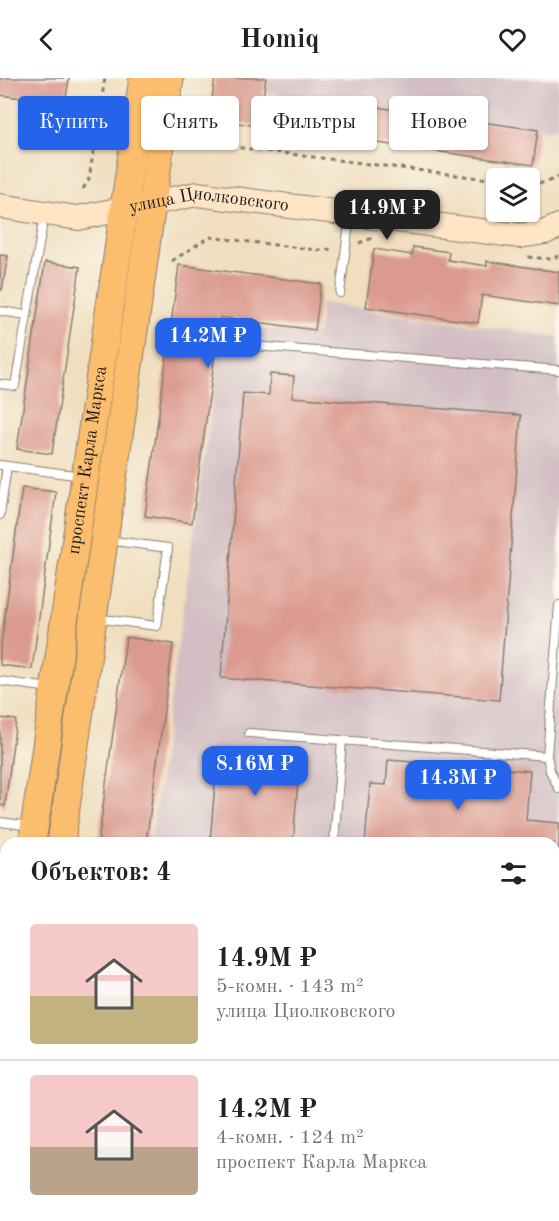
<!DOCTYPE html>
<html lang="ru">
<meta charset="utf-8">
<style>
:root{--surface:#fff;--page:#f6f6f6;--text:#222;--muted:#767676;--line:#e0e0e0;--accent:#2563eb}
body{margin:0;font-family:"Old Standard TT",serif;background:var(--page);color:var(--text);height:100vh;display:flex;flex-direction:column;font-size:22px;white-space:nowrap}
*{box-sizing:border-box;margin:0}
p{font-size:20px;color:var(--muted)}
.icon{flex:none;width:33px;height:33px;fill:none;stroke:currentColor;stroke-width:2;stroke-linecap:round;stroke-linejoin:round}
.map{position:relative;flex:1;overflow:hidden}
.details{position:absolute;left:0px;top:759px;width:560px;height:384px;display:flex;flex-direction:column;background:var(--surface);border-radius:18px 18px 0 0;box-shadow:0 2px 4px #0004}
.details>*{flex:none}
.guide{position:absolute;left:18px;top:18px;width:524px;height:54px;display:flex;gap:12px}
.tools{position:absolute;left:486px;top:90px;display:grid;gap:12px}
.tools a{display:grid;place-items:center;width:54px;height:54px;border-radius:6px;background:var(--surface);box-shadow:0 2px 4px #0004;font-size:30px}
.price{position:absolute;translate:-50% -51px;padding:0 14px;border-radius:12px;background:var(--accent);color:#fff;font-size:20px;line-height:39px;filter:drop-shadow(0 2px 3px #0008)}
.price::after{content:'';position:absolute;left:50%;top:36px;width:18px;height:14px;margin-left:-9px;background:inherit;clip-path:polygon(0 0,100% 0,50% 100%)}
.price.current{background:#222;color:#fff}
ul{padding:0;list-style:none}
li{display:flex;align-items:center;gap:18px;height:150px;padding:0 30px}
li+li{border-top:2px solid var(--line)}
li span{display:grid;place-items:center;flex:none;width:168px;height:120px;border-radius:6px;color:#555}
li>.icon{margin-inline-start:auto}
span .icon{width:72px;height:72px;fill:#fffc;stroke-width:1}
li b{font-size:26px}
h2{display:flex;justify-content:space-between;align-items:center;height:72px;padding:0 30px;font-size:26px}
.chip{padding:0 21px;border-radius:6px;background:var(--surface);box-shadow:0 2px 4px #0004;font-size:21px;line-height:54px}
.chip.current{background:var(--accent);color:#fff}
header{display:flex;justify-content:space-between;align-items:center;height:78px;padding:0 30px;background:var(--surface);font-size:27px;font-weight:800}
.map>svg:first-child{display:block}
.industrial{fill:#d2bec3}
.building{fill:#db9a8f}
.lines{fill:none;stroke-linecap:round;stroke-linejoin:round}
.service-casing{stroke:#867d6d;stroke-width:10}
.secondary-casing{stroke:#867d6d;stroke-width:26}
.primary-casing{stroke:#867d6d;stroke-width:29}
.path{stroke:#867d6d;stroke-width:3;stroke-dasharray:4.5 4.5;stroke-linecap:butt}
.service{stroke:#fff;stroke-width:8}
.secondary{stroke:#fde5c5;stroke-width:24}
.primary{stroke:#fbbd6e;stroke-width:27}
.labels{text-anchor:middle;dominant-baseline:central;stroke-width:4.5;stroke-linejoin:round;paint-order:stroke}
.street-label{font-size:18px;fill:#1c1c1c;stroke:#fbf7ec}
</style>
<header><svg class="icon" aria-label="back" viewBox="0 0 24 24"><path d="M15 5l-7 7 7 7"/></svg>Homiq<svg class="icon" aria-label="heart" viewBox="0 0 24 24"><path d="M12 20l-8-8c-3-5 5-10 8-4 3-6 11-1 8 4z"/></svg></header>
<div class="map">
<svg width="559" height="1143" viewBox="0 0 559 1143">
<rect width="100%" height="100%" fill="#fbf7ec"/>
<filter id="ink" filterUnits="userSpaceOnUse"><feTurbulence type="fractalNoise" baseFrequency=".0167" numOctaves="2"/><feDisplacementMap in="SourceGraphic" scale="12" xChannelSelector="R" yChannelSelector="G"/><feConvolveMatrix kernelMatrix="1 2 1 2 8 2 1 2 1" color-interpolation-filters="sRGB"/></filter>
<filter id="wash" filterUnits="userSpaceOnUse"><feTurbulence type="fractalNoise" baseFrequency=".008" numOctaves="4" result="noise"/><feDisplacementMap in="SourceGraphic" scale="24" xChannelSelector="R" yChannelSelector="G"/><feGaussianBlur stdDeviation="1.35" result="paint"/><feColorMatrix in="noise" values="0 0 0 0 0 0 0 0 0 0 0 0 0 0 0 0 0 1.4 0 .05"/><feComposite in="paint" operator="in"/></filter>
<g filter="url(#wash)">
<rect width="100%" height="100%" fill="#f0debe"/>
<path class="industrial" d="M267,0H559V48L546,53L265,14Z
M321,225L559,259V1143H50V1137H554V765H150L223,248L318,256Z"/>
<g id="blocks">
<path class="building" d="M0,0H69L65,26L0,17Z
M215,0H266L260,37L281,40L285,16L538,52L533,87L209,41Z
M413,169L449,174L448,182L487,188V183L559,194V228L482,217L478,245L366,229L374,171L412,177Z
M0,177L8,178L2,212H0Z
M45,184L80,189L52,376L17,371Z
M179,187L321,206L315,252L220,239L192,445L145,438Z
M270,296L294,298L292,319L521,337L499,622L221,600L243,315L269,317Z
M22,410L56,414L32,591L0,587V574Z
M126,559L173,566L146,765H98Z
M0,640L16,642L5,728L0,727Z
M218,670L300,677L293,765H210Z
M388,682L530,693L526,742L559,745V857L555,906H554V765H365L370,706L386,707Z
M554,1050L559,1051V1143H523L524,1137H554Z
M151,1137H306L305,1143H150Z
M367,1137H425V1143H366Z
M468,1137H501L500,1141L468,1139Z"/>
</g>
</g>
<g filter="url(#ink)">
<use href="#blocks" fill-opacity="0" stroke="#867d6d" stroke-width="1.5"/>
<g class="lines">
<defs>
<path id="service" d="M340,215L350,138
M0,233L27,237
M242,267L559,292
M0,306L15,308L44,138
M0,387L82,398
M0,437L7,388
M559,527L547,678L550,693L559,711
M95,540L157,548L168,470L107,462
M0,603L50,610
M249,655L547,678
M0,744L32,748
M334,765L342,662"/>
<g id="secondary">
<path id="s1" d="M0,128L78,140L197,116L520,158L545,154L559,148"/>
</g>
<g id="primary">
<path id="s2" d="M32,765L143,0"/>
<path d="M61,765L170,0"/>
<path d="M0,989L6,947"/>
<path d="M8,1143L9,1137"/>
</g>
</defs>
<use href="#service" class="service-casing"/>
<use href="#secondary" class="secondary-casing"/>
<use href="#primary" class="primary-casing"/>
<path class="path" d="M186,63L496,102
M95,64L110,66
M530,106L544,105L559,99
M83,111L89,101L105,0
M359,165L373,160
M528,179L549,181L559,178
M172,183L209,159L317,172L333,171"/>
<use href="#service" class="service"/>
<use href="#secondary" class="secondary"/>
<use href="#primary" class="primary"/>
</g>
</g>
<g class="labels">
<g class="street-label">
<text stroke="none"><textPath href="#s1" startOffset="212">улица Циолковского</textPath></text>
<text stroke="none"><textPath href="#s2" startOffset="387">проспект Карла Маркса</textPath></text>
</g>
</g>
</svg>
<div class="tools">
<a><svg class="icon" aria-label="layers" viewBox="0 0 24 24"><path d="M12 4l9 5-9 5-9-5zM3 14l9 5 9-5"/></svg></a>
</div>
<b class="price current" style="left:387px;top:163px">14.9M ₽</b>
<b class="price" style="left:208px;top:291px">14.2M ₽</b>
<b class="price" style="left:255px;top:719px">8.16M ₽</b>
<b class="price" style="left:458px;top:733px">14.3M ₽</b>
<div class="guide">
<a class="chip current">Купить</a>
<a class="chip">Снять</a>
<a class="chip">Фильтры</a>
<a class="chip">Новое</a>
</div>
<section class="details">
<h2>Объектов: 4<svg class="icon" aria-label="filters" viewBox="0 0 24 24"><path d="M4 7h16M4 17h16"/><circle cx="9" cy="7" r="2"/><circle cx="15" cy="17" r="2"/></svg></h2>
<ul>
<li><span style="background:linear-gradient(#f6c9c9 60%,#c2b280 0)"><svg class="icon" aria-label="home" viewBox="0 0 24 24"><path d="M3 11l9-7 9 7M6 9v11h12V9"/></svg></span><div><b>14.9M ₽</b><p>5-комн. · 143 m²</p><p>улица Циолковского</p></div></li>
<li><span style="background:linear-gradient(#f6c9c9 60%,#b9a48a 0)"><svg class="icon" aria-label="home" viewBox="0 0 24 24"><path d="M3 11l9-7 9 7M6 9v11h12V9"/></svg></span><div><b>14.2M ₽</b><p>4-комн. · 124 m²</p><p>проспект Карла Маркса</p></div></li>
</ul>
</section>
</div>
